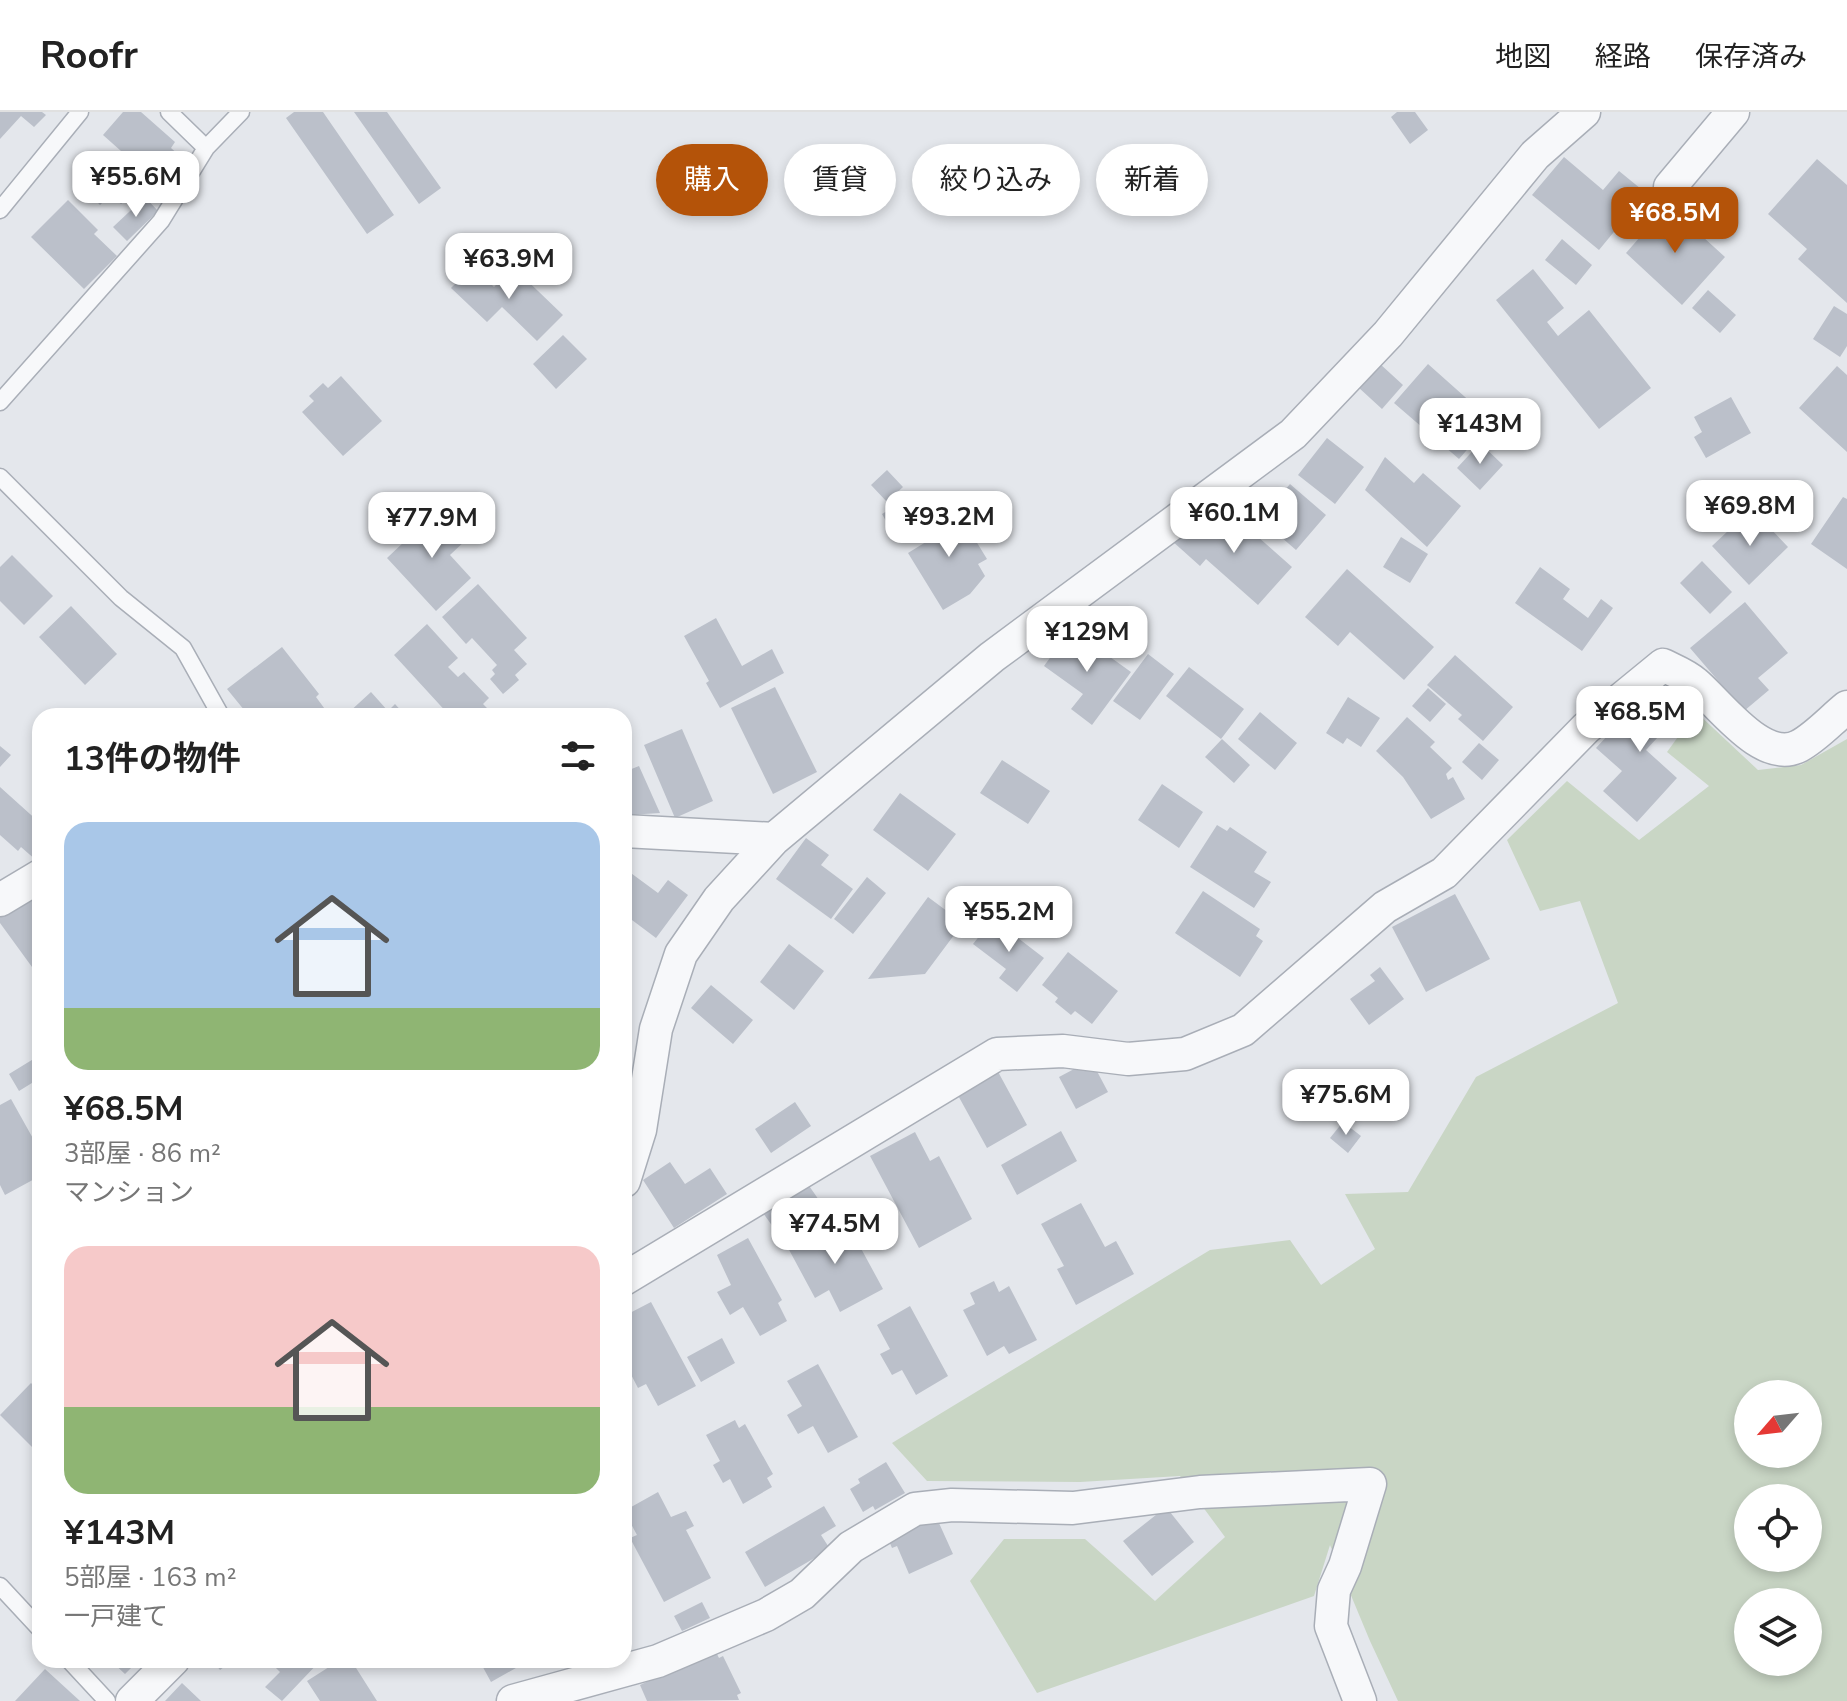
<!DOCTYPE html>
<html lang="ja">
<meta charset="utf-8">
<style>
:root{--surface:#fff;--page:#f2f2f2;--text:#222;--muted:#767676;--line:#e0e0e0;--accent:#b45309}
body{margin:0;font-family:"Nunito Sans","Noto Sans JP",sans-serif;background:var(--page);color:var(--text);height:100vh;display:flex;flex-direction:column;font-size:30px;white-space:nowrap}
*{box-sizing:border-box;margin:0}
p{font-size:26px;color:var(--muted)}
.icon{flex:none;width:44px;height:44px;fill:none;stroke:currentColor;stroke-width:2;stroke-linecap:round;stroke-linejoin:round}
.map{position:relative;flex:1;overflow:hidden}
.details{position:absolute;left:32px;top:596px;width:600px;height:960px;display:flex;flex-direction:column;background:var(--surface);border-radius:24px;box-shadow:0 4px 12px #0003}
.details>*{flex:none}
.hud{position:absolute;left:656px;top:32px;width:760px;height:72px;display:flex;gap:16px}
.needle{width:52px;rotate:242deg}
.buttons{position:absolute;left:1734px;top:1268px;display:grid;gap:16px}
.buttons a{display:grid;place-items:center;width:88px;height:88px;border-radius:50%;background:var(--surface);box-shadow:0 4px 12px #0003;font-size:40px}
.price{position:absolute;translate:-50% -68px;padding:0 18px;border-radius:16px;background:#fff;color:#222;font-size:26px;line-height:52px;filter:drop-shadow(0 2px 4px #0008)}
.price::after{content:'';position:absolute;left:50%;top:48px;width:24px;height:18px;margin-left:-12px;background:inherit;clip-path:polygon(0 0,100% 0,50% 100%)}
.price.current{background:var(--accent);color:#fff}
ul{padding:0;list-style:none}
li{display:grid;align-content:center;gap:16px;height:424px;padding:0 32px}
li span{display:grid;place-items:center;height:248px;border-radius:24px;color:#555}
li>.icon{margin-inline-start:auto}
span .icon{width:144px;height:144px;fill:#fffc;stroke-width:1}
li b{font-size:34px}
h2{display:flex;justify-content:space-between;align-items:center;height:96px;padding:0 32px;font-size:34px}
.pill{padding:0 28px;border-radius:36px;background:var(--surface);box-shadow:0 4px 12px #0003;font-size:28px;line-height:72px}
.pill.current{background:var(--accent);color:#fff}
header{display:flex;align-items:center;gap:48px;box-sizing:border-box;height:112px;padding:0 40px;background:var(--surface);border-bottom:2px solid var(--line)}
header strong{font-size:38px}
nav{display:flex;gap:44px;margin-inline-start:auto;font-size:28px}
.map>svg:first-child{display:block}
.green{fill:#c9d6c5;fill-rule:evenodd}
.building{fill:#bbc0ca}
.lines{fill:none;stroke-linecap:round;stroke-linejoin:round}
.lane-casing{stroke:#a9aeb7;stroke-width:19}
.street-casing{stroke:#a9aeb7;stroke-width:35}
.lane{stroke:#f7f8fa;stroke-width:16}
.street{stroke:#f7f8fa;stroke-width:32}
</style>
<header>
<strong>Roofr</strong>
<nav><a>地図</a><a>経路</a><a>保存済み</a></nav>
</header>
<div class="map">
<svg width="1847" height="1589" viewBox="0 0 1847 1589">
<rect width="100%" height="100%" fill="#e4e7ec"/>
<path class="green" d="M1696,600L1758,658L1801,653L1847,627V1589H1398L1370,1529L1330,1433L1314,1484L1037,1581L970,1469L1004,1427H1085L1155,1489L1225,1425L1180,1364L1080,1370L927,1369L892,1331L1210,1138L1290,1128L1321,1173L1375,1137L1345,1082L1408,1080L1476,965L1618,891L1580,789L1540,799L1507,728L1567,669L1639,728L1709,674L1667,640ZM1748,1282H1808V1342H1748ZM1748,1386H1808V1446H1748ZM1748,1490H1808V1550H1748Z"/>
<path class="building" d="M0,0H42L46,3L34,15L21,4L0,27Z
M123,0H141L175,30L171,36L180,44L157,71L103,23Z
M294,0H323L394,103L367,122L286,6Z
M354,0H387L441,76L419,92Z
M1397,0H1415L1428,18L1410,32L1391,5Z
M105,42L137,77L121,92L111,82L100,93L77,69Z
M1564,45L1603,78L1619,59L1646,81L1599,138L1532,83Z
M1817,47L1847,73V191L1798,147L1807,137L1768,102Z
M145,85L158,99L127,129L113,115Z
M68,88L98,118L94,122L117,144L84,177L31,125Z
M1668,93L1725,145L1682,193L1626,141Z
M1562,127L1592,153L1576,173L1545,148Z
M473,154L494,175L513,155L563,203L537,229L502,195L487,210L451,176Z
M1533,157L1564,196L1547,210L1558,224L1589,198L1651,276L1599,317L1496,188Z
M1708,178L1736,203L1720,221L1692,196Z
M1834,194L1847,202V234L1840,245L1813,227Z
M563,223L587,247L556,277L533,252Z
M1379,251L1403,273L1382,297L1358,275Z
M1428,252L1492,309L1459,347L1394,291Z
M1837,254L1847,263V340L1799,296Z
M341,264L382,309L343,344L302,300L314,289L309,284L323,271L328,276Z
M1731,285L1751,321L1706,346L1694,325L1702,320L1694,305Z
M1327,326L1364,355L1335,392L1298,363Z
M1480,331L1503,353L1480,378L1457,356Z
M1385,345L1414,371L1423,361L1461,394L1427,435L1365,378Z
M887,358L903,375L887,390L871,373Z
M1290,372L1326,403L1296,438L1260,407Z
M916,382L924,397L890,416L882,402Z
M1843,385L1847,387V457L1811,432Z
M949,393L959,410L963,408L987,447L978,452L985,464L970,482L943,498L908,441L934,425L924,408Z
M440,396L467,427L450,443L471,466L436,499L387,446Z
M1211,401L1232,419L1241,410L1292,455L1258,493L1206,447L1200,454L1171,428L1189,407L1198,415Z
M1746,402L1762,418L1767,413L1788,435L1749,473L1712,434Z
M1401,425L1428,442L1410,471L1383,455Z
M12,443L53,484L24,513L0,489V455Z
M1702,449L1732,480L1710,502L1680,471Z
M1540,455L1570,477L1563,487L1588,506L1601,487L1613,496L1582,539L1515,491Z
M1347,457L1434,535L1404,568L1350,520L1338,534L1305,505Z
M478,472L527,526L514,538L527,552L515,563L519,568L503,582L490,567L495,562L492,558L497,553L472,526L466,532L442,505Z
M1745,490L1788,541L1758,566L1769,578L1744,599L1690,536Z
M71,494L117,542L85,573L39,525Z
M716,506L742,554L772,537L784,561L720,596L706,571L709,569L684,524Z
M427,512L458,546L448,555L458,565L464,560L489,586L483,592L490,599L485,604H450L394,543Z
M1071,517L1131,560L1092,613L1071,597L1083,582L1044,554Z
M282,535L319,582L316,585L330,604H249L227,577Z
M1148,542L1174,562L1140,608L1113,589Z
M1455,543L1513,595L1483,629L1458,607L1462,603L1427,573Z
M1189,555L1244,597L1221,627L1166,584Z
M1654,573L1682,599L1646,638L1677,666L1637,710L1603,679L1622,659L1596,636Z
M775,575L817,660L773,682L731,596Z
M1428,576L1446,592L1430,610L1412,594Z
M371,580L388,599L395,592L406,604H349L347,602Z
M1348,585L1380,606L1361,635L1347,626L1343,632L1326,621Z
M1260,600L1297,631L1275,658L1238,627Z
M1407,605L1435,630L1430,635L1452,656L1446,662L1448,668L1453,665L1465,687L1431,707L1403,665L1376,639Z
M682,617L713,689L675,706L644,633Z
M1222,627L1250,653L1234,671L1205,645Z
M1479,631L1499,648L1482,668L1462,650Z
M0,634L11,643L0,655Z
M1002,648L1050,679L1028,712L980,681Z
M639,654L660,701L629,703L624,692V660Z
M1162,672L1203,700L1179,736L1138,708Z
M0,675L40,711V746L37,749L21,735L18,739L0,723Z
M900,681L956,722L928,759L873,718Z
M1217,713L1227,719L1230,715L1267,740L1254,760L1271,770L1254,796L1190,755Z
M806,726L829,743L821,753L853,777L831,807L776,767Z
M624,756L658,781L668,768L688,783L656,826L624,802Z
M867,765L886,781L853,822L834,807Z
M1203,779L1260,817L1256,824L1263,829L1240,865L1175,821Z
M29,780L40,795V866L0,811V802Z
M1455,782L1490,847L1426,880L1392,815Z
M928,785L963,811L925,862L868,867Z
M993,807L1044,846L1017,880L999,866L1006,857L973,832Z
M789,832L824,859L794,898L760,870Z
M1068,840L1118,879L1092,912L1075,899L1071,903L1055,890L1058,886L1042,873Z
M1380,855L1404,887L1369,913L1350,887L1375,869L1370,863Z
M711,873L753,908L733,932L691,896Z
M40,943V966L19,979L9,962Z
M1091,948L1108,980L1076,997L1059,965Z
M996,956L1027,1013L987,1036L955,978Z
M11,987L40,1039V1064L5,1083L0,1073V993Z
M795,990L811,1014L771,1041L755,1017Z
M1343,1010L1361,1024L1348,1041L1330,1026Z
M1061,1019L1077,1049L1017,1083L1001,1053Z
M915,1020L930,1049L939,1044L972,1107L919,1136L870,1044Z
M670,1050L685,1072L710,1056L727,1082L674,1116L643,1068Z
M805,1068L821,1091L778,1122L761,1098Z
M1081,1091L1105,1135L1116,1129L1134,1162L1076,1193L1057,1157L1064,1154L1041,1112Z
M836,1108L844,1122L851,1118L883,1177L840,1200L829,1178L815,1186L787,1134Z
M748,1126L782,1188L778,1191L787,1209L760,1224L743,1195L730,1203L717,1180L731,1173L717,1143Z
M994,1169L999,1180L1009,1174L1037,1228L1009,1242L1004,1234L987,1244L963,1198L975,1192L970,1181Z
M651,1190L696,1274L658,1294L646,1272L638,1276L624,1249L631,1243L624,1230V1204Z
M910,1194L948,1264L916,1283L902,1258L892,1263L880,1242L890,1237L877,1213Z
M722,1226L735,1251L701,1270L687,1245Z
M818,1252L858,1325L828,1341L813,1314L798,1322L787,1303L802,1294L787,1269Z
M31,1271L40,1280V1330L34,1337L0,1303Z
M735,1308L739,1316L745,1312L773,1362L767,1366L772,1375L743,1392L730,1367L723,1371L713,1353L720,1349L706,1323Z
M886,1350L905,1381L875,1398L873,1394L863,1400L850,1377L860,1371L858,1367Z
M658,1380L671,1405L686,1399L694,1414L686,1418L711,1466L664,1490L630,1426L637,1423L624,1399Z
M824,1394L836,1414L821,1423L830,1437L765,1475L745,1440Z
M1166,1395L1194,1430L1152,1464L1123,1429Z
M934,1400L953,1442L909,1462L897,1434L892,1436L886,1422Z
M702,1490L710,1506L682,1519L674,1504Z
M712,1532L719,1546L723,1544L741,1581L737,1583L739,1588L647,1589L640,1573L670,1559Z
M110,1548H139L125,1562Z
M212,1548H233L220,1558Z
M268,1548H321L282,1589L265,1575L280,1560Z
M340,1548H351L377,1589H320L307,1569Z
M479,1548H530L491,1570Z
M45,1557L80,1589H15Z
M182,1571L201,1589H165Z"/>
<g class="lines">
<defs>
<path id="lane" d="M169,0L206,36
M0,98L80,0
M0,290L161,109L206,36L241,0
M0,365L121,486L183,536L221,604
M0,1474L40,1517
M69,1548L107,1589"/>
<path id="street" d="M1670,75L1733,0
M624,719L774,727
M0,788L40,764
M624,1069L640,1018L656,917L681,842L719,787L774,727L992,545L1293,322L1388,222L1535,43L1584,0
M624,1167L997,942L1063,939L1128,947L1185,942L1243,918L1385,795L1444,761L1586,616L1663,553C1673,558 1686,563 1695,571C1720,592 1763,653 1799,634C1816,625 1832,607 1847,595
M132,1589L173,1548
M513,1589L658,1549L766,1503L802,1482L851,1435L915,1397L952,1393L1073,1396L1200,1380L1370,1372L1345,1454L1334,1478L1331,1514L1360,1589"/>
</defs>
<use href="#lane" class="lane-casing"/>
<use href="#street" class="street-casing"/>
<use href="#lane" class="lane"/>
<use href="#street" class="street"/>
</g>
</svg>
<div class="buttons">
<a><svg class="needle" viewBox="-14 -14 28 28"><path d="M0-13l5 13h-10z" fill="#e53935"/><path d="M0 13l5-13h-10z" fill="#767676"/></svg></a>
<a><svg class="icon" aria-label="locate" viewBox="0 0 24 24"><circle cx="12" cy="12" r="6"/><path d="M12 2v4M12 18v4M2 12h4M18 12h4"/></svg></a>
<a><svg class="icon" aria-label="layers" viewBox="0 0 24 24"><path d="M12 4l9 5-9 5-9-5zM3 14l9 5 9-5"/></svg></a>
</div>
<b class="price" style="left:136px;top:107px">¥55.6M</b>
<b class="price current" style="left:1675px;top:143px">¥68.5M</b>
<b class="price" style="left:509px;top:189px">¥63.9M</b>
<b class="price" style="left:1480px;top:354px">¥143M</b>
<b class="price" style="left:1750px;top:436px">¥69.8M</b>
<b class="price" style="left:1234px;top:443px">¥60.1M</b>
<b class="price" style="left:949px;top:447px">¥93.2M</b>
<b class="price" style="left:432px;top:448px">¥77.9M</b>
<b class="price" style="left:1087px;top:562px">¥129M</b>
<b class="price" style="left:1640px;top:642px">¥68.5M</b>
<b class="price" style="left:1009px;top:842px">¥55.2M</b>
<b class="price" style="left:1346px;top:1025px">¥75.6M</b>
<b class="price" style="left:835px;top:1154px">¥74.5M</b>
<div class="hud">
<a class="pill current">購入</a>
<a class="pill">賃貸</a>
<a class="pill">絞り込み</a>
<a class="pill">新着</a>
</div>
<section class="details">
<h2>13件の物件<svg class="icon" aria-label="filters" viewBox="0 0 24 24"><path d="M4 7h16M4 17h16"/><circle cx="9" cy="7" r="2"/><circle cx="15" cy="17" r="2"/></svg></h2>
<ul>
<li><span style="background:linear-gradient(#a9c7e8 75%,#8fb573 0)"><svg class="icon" aria-label="home" viewBox="0 0 24 24"><path d="M3 11l9-7 9 7M6 9v11h12V9"/></svg></span><div><b>¥68.5M</b><p>3部屋 · 86 m²</p><p>マンション</p></div></li>
<li><span style="background:linear-gradient(#f6c9c9 65%,#8fb573 0)"><svg class="icon" aria-label="home" viewBox="0 0 24 24"><path d="M3 11l9-7 9 7M6 9v11h12V9"/></svg></span><div><b>¥143M</b><p>5部屋 · 163 m²</p><p>一戸建て</p></div></li>
</ul>
</section>
</div>
